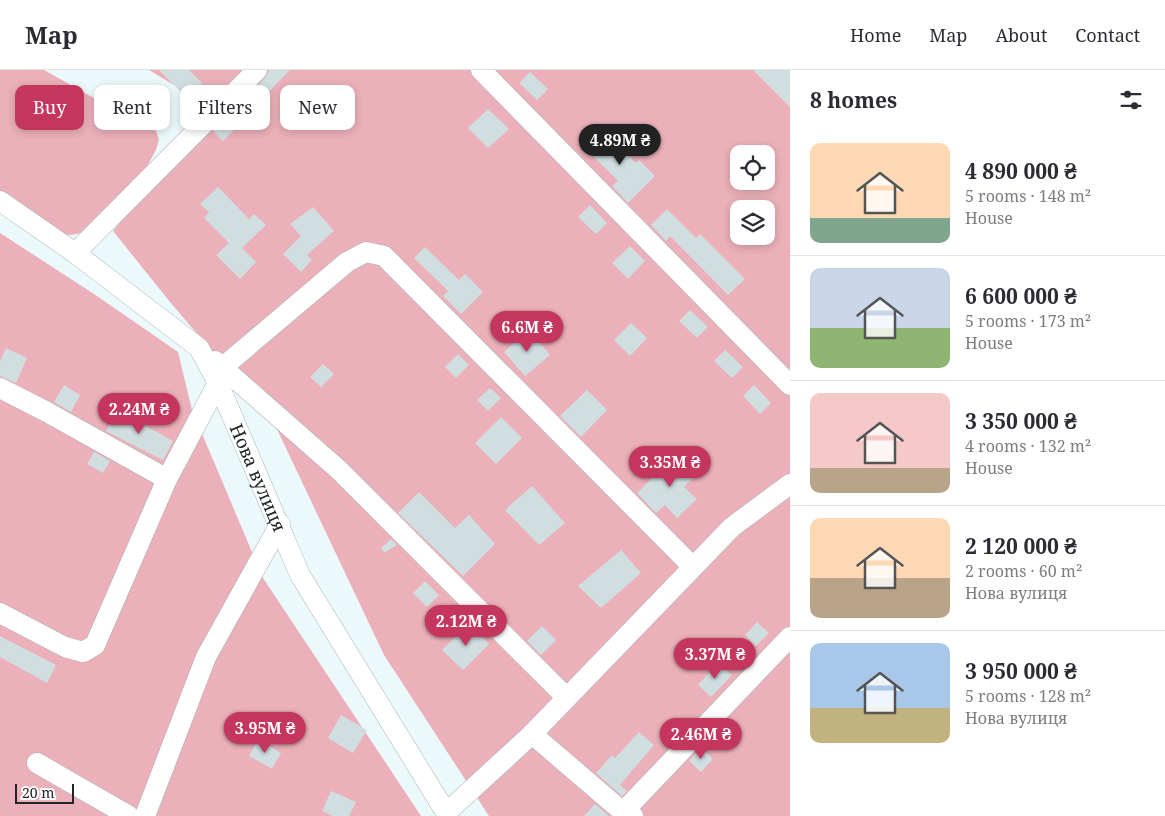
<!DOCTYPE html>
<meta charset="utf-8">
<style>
:root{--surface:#fff;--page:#f2f2f3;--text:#2b2b33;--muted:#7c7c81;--line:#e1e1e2;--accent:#c5365f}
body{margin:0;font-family:"Noto Serif",serif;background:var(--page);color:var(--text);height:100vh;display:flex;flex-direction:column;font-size:19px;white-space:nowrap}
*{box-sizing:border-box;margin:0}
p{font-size:16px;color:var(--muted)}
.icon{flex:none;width:28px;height:28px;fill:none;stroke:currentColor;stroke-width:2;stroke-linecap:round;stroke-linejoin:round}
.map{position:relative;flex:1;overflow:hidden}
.drawer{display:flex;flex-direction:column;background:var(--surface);width:375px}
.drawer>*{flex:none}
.banner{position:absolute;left:15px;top:15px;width:475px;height:45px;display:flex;gap:10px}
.tools{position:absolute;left:730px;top:75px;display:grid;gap:10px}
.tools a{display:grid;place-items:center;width:45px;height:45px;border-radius:10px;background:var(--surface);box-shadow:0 2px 8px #0003;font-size:25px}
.scale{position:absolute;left:15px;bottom:12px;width:59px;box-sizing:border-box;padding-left:5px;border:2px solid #202526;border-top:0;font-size:14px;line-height:18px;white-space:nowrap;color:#202526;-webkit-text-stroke:4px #fff;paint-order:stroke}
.price{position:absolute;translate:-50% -42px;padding:0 11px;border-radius:18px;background:var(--accent);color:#fff;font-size:16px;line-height:32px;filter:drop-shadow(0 1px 2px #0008)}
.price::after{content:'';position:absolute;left:50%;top:30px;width:15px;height:11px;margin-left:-8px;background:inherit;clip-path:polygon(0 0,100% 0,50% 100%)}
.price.active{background:#222;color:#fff}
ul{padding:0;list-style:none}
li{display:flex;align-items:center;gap:15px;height:125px;padding:0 20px}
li+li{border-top:1px solid var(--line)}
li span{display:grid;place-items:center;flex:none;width:140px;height:100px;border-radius:10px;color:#555}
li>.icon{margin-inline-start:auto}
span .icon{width:60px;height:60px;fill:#fffc;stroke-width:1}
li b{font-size:21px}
h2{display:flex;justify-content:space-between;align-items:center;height:60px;padding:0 20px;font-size:21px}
.chip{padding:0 18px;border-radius:10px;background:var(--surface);box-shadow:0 2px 8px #0003;font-size:18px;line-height:45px}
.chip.active{background:var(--accent);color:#fff}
header{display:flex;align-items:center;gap:30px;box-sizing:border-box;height:70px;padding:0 25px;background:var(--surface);border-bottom:1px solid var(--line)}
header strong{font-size:24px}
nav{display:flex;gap:28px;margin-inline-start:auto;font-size:18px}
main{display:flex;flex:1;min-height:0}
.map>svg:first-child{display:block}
.green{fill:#ebb0b9;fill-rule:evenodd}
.building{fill:#d0dee0}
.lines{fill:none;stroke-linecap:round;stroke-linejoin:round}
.minor-casing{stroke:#a7b4b6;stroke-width:21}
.minor{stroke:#fff;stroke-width:20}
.labels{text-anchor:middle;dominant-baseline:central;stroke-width:5;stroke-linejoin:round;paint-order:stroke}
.street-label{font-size:18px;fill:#202526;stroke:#fff}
</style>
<header>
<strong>Map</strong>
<nav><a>Home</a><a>Map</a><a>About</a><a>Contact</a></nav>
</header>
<main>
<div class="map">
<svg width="790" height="746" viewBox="0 0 790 746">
<rect width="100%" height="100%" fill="#ebf9fb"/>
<path class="green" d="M0,0H44L110,37L148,55L156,61L159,69L156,80L147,96L131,117L84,162L72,165L60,164L0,125Z
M149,0H790V746H489L384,585L275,355L170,232L113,161L212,38ZM739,84H766V111H739ZM739,139H766V166H739Z
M0,163L94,224L178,282L192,340L263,508L421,746H0Z"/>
<path class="building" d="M159,0H189L202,13L187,28Z
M269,0H290L253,38L244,30L265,8Z
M753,0H790V37Z
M530,2L548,19L537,30L519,13Z
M488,39L509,59L488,78L468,58Z
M226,48L236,58L223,71L213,61Z
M603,60L636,93L639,90L655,106L628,133L612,116L618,111L585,78Z
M218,117L249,149L254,144L266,155L242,178L256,192L240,209L216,185L229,173L204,148L209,142L200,134Z
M590,135L607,153L596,164L578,147Z
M313,137L334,161L307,185L312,190L301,202L283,184L301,166L290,154Z
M667,139L696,168L700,164L745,209L728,225L670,166L666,171L651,155Z
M630,176L645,191L628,209L612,193Z
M425,177L459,210L465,204L483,222L461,244L443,226L448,221L414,188Z
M690,240L708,257L697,268L679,251Z
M631,253L647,268L630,286L614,270Z
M529,259L550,285L525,306L504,282Z
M6,278L27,288L16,313L0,306V291Z
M725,280L743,297L732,308L714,291Z
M458,284L469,295L456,308L445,297Z
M323,294L334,304L321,317L310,307Z
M64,315L80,325L71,342L54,332Z
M754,315L771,333L760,344L743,326Z
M490,318L501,328L488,341L477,330Z
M587,320L607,340L581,367L560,346Z
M117,340L173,371L163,390L106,361Z
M501,347L522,368L496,394L475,373Z
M94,382L110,391L103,403L87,394Z
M675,385L696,405L684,417L697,429L677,448L665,435L656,443L637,423Z
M532,416L565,453L539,475L505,440Z
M419,422L455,458L469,445L495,474L463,506L398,443Z
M391,469L397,475L384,483L381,478Z
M621,480L641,503L601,538L578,516Z
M425,511L439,525L427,537L413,523Z
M757,552L769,563L756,576L745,565Z
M469,553L489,574L463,600L442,580Z
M542,556L556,570L541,585L527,571Z
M0,566L56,595L47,613L0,587Z
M718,593L732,605L711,627L698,615Z
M341,645L367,660L353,683L328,668Z
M639,662L654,675L620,715L627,721L622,726L596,703L612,685L615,688Z
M258,669L281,683L272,699L249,686Z
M701,677L713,689L701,702L689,691Z
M331,721L356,732L349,746H333L322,741Z
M595,734L609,746H584Z"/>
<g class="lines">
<defs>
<g id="minor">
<path d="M481,0L790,315"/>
<path id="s1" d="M0,131L75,183L199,278L218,313L300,505L448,746"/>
<path d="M75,183L257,0"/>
<path d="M215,291L339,400L567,628"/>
<path d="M0,318L47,342L167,409"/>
<path d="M0,543L65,577L83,582L95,575L167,409L218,313L223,297L347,192L366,182L384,186L693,497"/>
<path d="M532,664L623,742L633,746"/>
<path d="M37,693L129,746"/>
<path d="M623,742L790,567"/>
<path d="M446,743L532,664L732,457L790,414"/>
<path d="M145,746L206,587L280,454"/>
</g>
</defs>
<use href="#minor" class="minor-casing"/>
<use href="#minor" class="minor"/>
</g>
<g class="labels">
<g class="street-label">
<text stroke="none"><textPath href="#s1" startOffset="390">Нова вулиця</textPath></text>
</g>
</g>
</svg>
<div class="tools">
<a><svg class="icon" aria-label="locate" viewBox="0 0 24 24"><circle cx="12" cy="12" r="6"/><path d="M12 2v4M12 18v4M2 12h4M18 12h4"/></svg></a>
<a><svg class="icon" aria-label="layers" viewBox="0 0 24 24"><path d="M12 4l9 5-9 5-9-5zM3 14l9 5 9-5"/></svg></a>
</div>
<div class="scale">20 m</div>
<b class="price active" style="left:620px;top:96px">4.89M ₴</b>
<b class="price" style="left:527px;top:283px">6.6M ₴</b>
<b class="price" style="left:139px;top:365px">2.24M ₴</b>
<b class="price" style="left:670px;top:418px">3.35M ₴</b>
<b class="price" style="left:466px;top:577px">2.12M ₴</b>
<b class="price" style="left:715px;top:610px">3.37M ₴</b>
<b class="price" style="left:265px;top:684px">3.95M ₴</b>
<b class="price" style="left:701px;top:690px">2.46M ₴</b>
<div class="banner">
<a class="chip active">Buy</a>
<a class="chip">Rent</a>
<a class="chip">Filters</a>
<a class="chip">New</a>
</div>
</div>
<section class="drawer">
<h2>8 homes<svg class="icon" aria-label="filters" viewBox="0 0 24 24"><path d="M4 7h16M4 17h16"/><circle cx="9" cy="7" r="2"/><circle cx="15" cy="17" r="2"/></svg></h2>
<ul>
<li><span style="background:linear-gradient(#ffd9b3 75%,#7fa58c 0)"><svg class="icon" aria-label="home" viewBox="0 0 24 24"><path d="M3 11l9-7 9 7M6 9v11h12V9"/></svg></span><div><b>4 890 000 ₴</b><p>5 rooms · 148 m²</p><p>House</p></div></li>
<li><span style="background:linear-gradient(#c9d6e8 60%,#8fb573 0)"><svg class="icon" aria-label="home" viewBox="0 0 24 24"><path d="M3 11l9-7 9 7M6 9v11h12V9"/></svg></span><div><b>6 600 000 ₴</b><p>5 rooms · 173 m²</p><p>House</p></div></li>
<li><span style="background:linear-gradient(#f6c9c9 75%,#b9a48a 0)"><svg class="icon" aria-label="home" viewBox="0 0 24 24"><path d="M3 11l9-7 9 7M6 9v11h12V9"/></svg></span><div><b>3 350 000 ₴</b><p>4 rooms · 132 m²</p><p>House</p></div></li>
<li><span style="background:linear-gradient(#ffd9b3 60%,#b9a48a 0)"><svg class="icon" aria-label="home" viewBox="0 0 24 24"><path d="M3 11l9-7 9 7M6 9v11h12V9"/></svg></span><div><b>2 120 000 ₴</b><p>2 rooms · 60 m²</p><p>Нова вулиця</p></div></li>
<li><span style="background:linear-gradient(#a9c7e8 65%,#c2b280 0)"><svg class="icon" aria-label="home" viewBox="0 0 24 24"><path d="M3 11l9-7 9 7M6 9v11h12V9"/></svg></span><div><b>3 950 000 ₴</b><p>5 rooms · 128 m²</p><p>Нова вулиця</p></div></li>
</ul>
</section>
</main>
